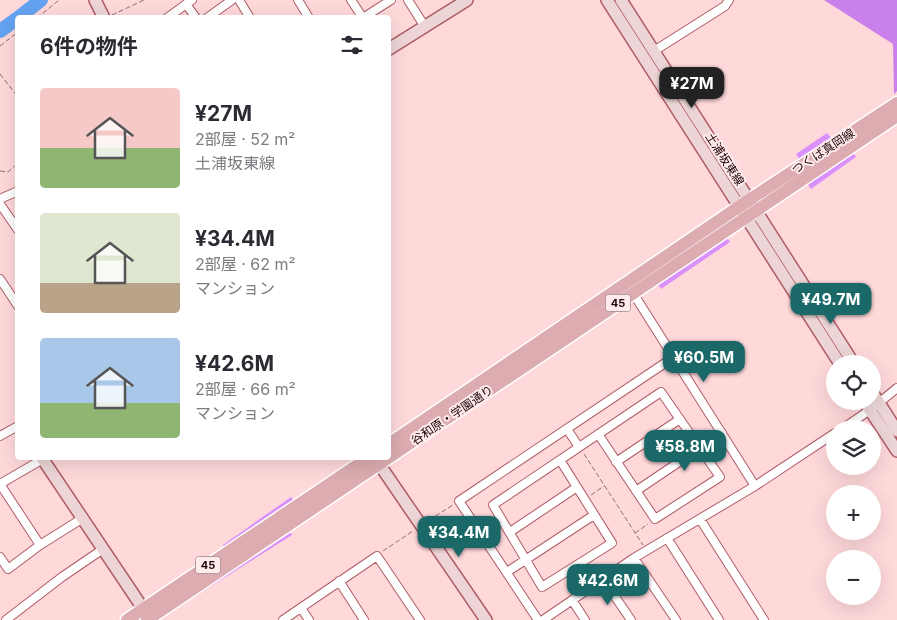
<!DOCTYPE html>
<html lang="ja">
<meta charset="utf-8">
<style>
:root{--surface:#fff;--page:#f2f2f3;--text:#2b2b33;--muted:#7c7c81;--accent:#1a6868}
body{margin:0;font-family:Inter,"Noto Sans JP",sans-serif;background:var(--page);color:var(--text);height:100vh;display:flex;flex-direction:column;font-size:19px;white-space:nowrap}
*{box-sizing:border-box;margin:0}
p{font-size:16px;color:var(--muted)}
.icon{flex:none;width:28px;height:28px;fill:none;stroke:currentColor;stroke-width:2;stroke-linecap:round;stroke-linejoin:round}
.map{position:relative;flex:1;overflow:hidden}
.side{position:absolute;left:15px;top:15px;width:376px;height:445px;display:flex;flex-direction:column;background:var(--surface);border-radius:5px;box-shadow:0 5px 20px #0002}
.side>*{flex:none}
.buttons{position:absolute;left:826px;top:355px;display:grid;gap:10px}
.buttons a{display:grid;place-items:center;width:55px;height:55px;border-radius:50%;background:var(--surface);box-shadow:0 5px 20px #0002;font-size:25px}
.price{position:absolute;translate:-50% -42px;padding:0 11px;border-radius:10px;background:var(--accent);color:#fff;font-size:16px;line-height:32px;filter:drop-shadow(0 1px 2px #0008)}
.price::after{content:'';position:absolute;left:50%;top:30px;width:15px;height:11px;margin-left:-8px;background:inherit;clip-path:polygon(0 0,100% 0,50% 100%)}
.price.active{background:#222;color:#fff}
ul{padding:0;list-style:none}
li{display:flex;align-items:center;gap:15px;height:125px;padding:0 25px}
li span{display:grid;place-items:center;flex:none;width:140px;height:100px;border-radius:5px;color:#555}
li>.icon{margin-inline-start:auto}
span .icon{width:60px;height:60px;fill:#fffc;stroke-width:1}
li b{font-size:21px}
h2{display:flex;justify-content:space-between;align-items:center;height:60px;padding:0 25px;font-size:21px}
.map>svg:first-child{display:block}
.green{fill:#da90fb}
.forest{fill:#c980ea}
.lines{fill:none;stroke-linecap:round;stroke-linejoin:round}
.river{stroke:#64a3f2;stroke-width:14}
.street-casing{stroke:#af5c64;stroke-width:10}
.secondary-casing{stroke:#af5c64;stroke-width:14}
.primary-casing{stroke:#fff;stroke-width:15}
.path{stroke:#906e71;stroke-width:1;stroke-dasharray:5 2.5;stroke-linecap:butt}
.street{stroke:#fff;stroke-width:8}
.secondary{stroke:#edd5d7;stroke-width:11}
.primary{stroke:#dcacb0;stroke-width:12}
.labels{text-anchor:middle;dominant-baseline:central;stroke-width:4;stroke-linejoin:round;paint-order:stroke}
.shield{fill:#ffebec;stroke:#64494c;stroke-width:1}
.shield-label{font-size:11px;font-weight:bold;fill:#220408}
.street-label{font-size:12px;fill:#220408;stroke:#ffebec}
</style>
<div class="map">
<svg width="897" height="620" viewBox="0 0 897 620">
<rect width="100%" height="100%" fill="#ffd8da"/>
<path class="green" d="M827,133L832,139L800,160L796,154Z
M852,151L856,157L811,189L806,182Z
M726,236L730,242L661,289L657,283Z
M291,497L294,501L224,548L223,545Z
M289,530L292,535L194,597L192,595Z"/>
<path class="forest" d="M824,0H897V91L894,94L893,44Z"/>
<g class="lines">
<path class="river" d="M18,18L41,0
M0,31L18,18"/>
<defs>
<path id="street" d="M239,0L250,18
M298,0L309,18
M351,0L363,18
M408,0L425,27
M186,4L196,18
M167,18L192,0
M207,18L232,0
M363,18L391,0
M654,51L725,6L729,0
M0,199L18,191
M0,204L18,230
M0,279L18,306
M633,293L755,486
M567,429L579,447
M842,429L870,410L897,388
M0,436L18,426
M560,460L612,543L542,587L493,505L661,392L720,477L655,519L598,434
M616,462L680,419
M0,484L40,545
M0,484L43,459
M636,491L722,433
M700,519L764,620
M510,532L577,487
M667,538L719,620
M0,557L8,569L40,545L83,518
M634,558L676,620
M507,572L594,515
M603,579L631,620
M339,581L364,620
M572,600L585,620
M301,608L309,620
M6,620L62,577L103,549
M283,620L377,556L420,620
M538,620L459,501L674,357
M543,620L634,558L755,486L835,433"/>
<path id="secondary" d="M95,0L104,18
M607,0L840,364
M621,0L854,364
M389,49L467,0
M872,392L897,431
M864,401L897,451
M42,458L148,616
M375,458L486,620"/>
<path id="primary" d="M389,444L749,200L897,103
M127,620L368,458
M147,620L897,116"/>
</defs>
<use href="#street" class="street-casing"/>
<use href="#secondary" class="secondary-casing"/>
<use href="#primary" class="primary-casing"/>
<path class="path" d="M112,15L144,0
M37,18L59,0
M0,46L18,32
M0,74L18,97
M0,171L8,172L18,163
M584,454L643,545
M591,495L604,486
M429,520L453,505
M635,533L648,524
M383,551L413,531"/>
<use href="#street" class="street"/>
<use href="#secondary" class="secondary"/>
<use href="#primary" class="primary"/>
</g>
<g class="labels">
<g class="shield">
<rect x="605.5" y="294.5" width="25" height="17" rx="4"/>
<rect x="195.5" y="556.5" width="25" height="17" rx="4"/>
</g>
<g class="shield-label">
<text x="618" y="303">45</text>
<text x="208" y="565">45</text>
</g>
<g class="street-label">
<text transform="translate(823 151) rotate(-33)">つくば真岡線</text>
<text transform="translate(725 159) rotate(57)">土浦坂東線</text>
<text transform="translate(452 415) rotate(-34)">谷和原・学園通り</text>
</g>
</g>
</svg>
<div class="buttons">
<a><svg class="icon" aria-label="locate" viewBox="0 0 24 24"><circle cx="12" cy="12" r="6"/><path d="M12 2v4M12 18v4M2 12h4M18 12h4"/></svg></a>
<a><svg class="icon" aria-label="layers" viewBox="0 0 24 24"><path d="M12 4l9 5-9 5-9-5zM3 14l9 5 9-5"/></svg></a>
<a>+</a>
<a>−</a>
</div>
<b class="price active" style="left:692px;top:109px">¥27M</b>
<b class="price" style="left:831px;top:325px">¥49.7M</b>
<b class="price" style="left:704px;top:383px">¥60.5M</b>
<b class="price" style="left:685px;top:472px">¥58.8M</b>
<b class="price" style="left:459px;top:558px">¥34.4M</b>
<b class="price" style="left:608px;top:606px">¥42.6M</b>
<section class="side">
<h2>6件の物件<svg class="icon" aria-label="filters" viewBox="0 0 24 24"><path d="M4 7h16M4 17h16"/><circle cx="9" cy="7" r="2"/><circle cx="15" cy="17" r="2"/></svg></h2>
<ul>
<li><span style="background:linear-gradient(#f6c9c9 60%,#8fb573 0)"><svg class="icon" aria-label="home" viewBox="0 0 24 24"><path d="M3 11l9-7 9 7M6 9v11h12V9"/></svg></span><div><b>¥27M</b><p>2部屋 · 52 m²</p><p>土浦坂東線</p></div></li>
<li><span style="background:linear-gradient(#dfe7d0 70%,#b9a48a 0)"><svg class="icon" aria-label="home" viewBox="0 0 24 24"><path d="M3 11l9-7 9 7M6 9v11h12V9"/></svg></span><div><b>¥34.4M</b><p>2部屋 · 62 m²</p><p>マンション</p></div></li>
<li><span style="background:linear-gradient(#a9c7e8 65%,#8fb573 0)"><svg class="icon" aria-label="home" viewBox="0 0 24 24"><path d="M3 11l9-7 9 7M6 9v11h12V9"/></svg></span><div><b>¥42.6M</b><p>2部屋 · 66 m²</p><p>マンション</p></div></li>
</ul>
</section>
</div>
